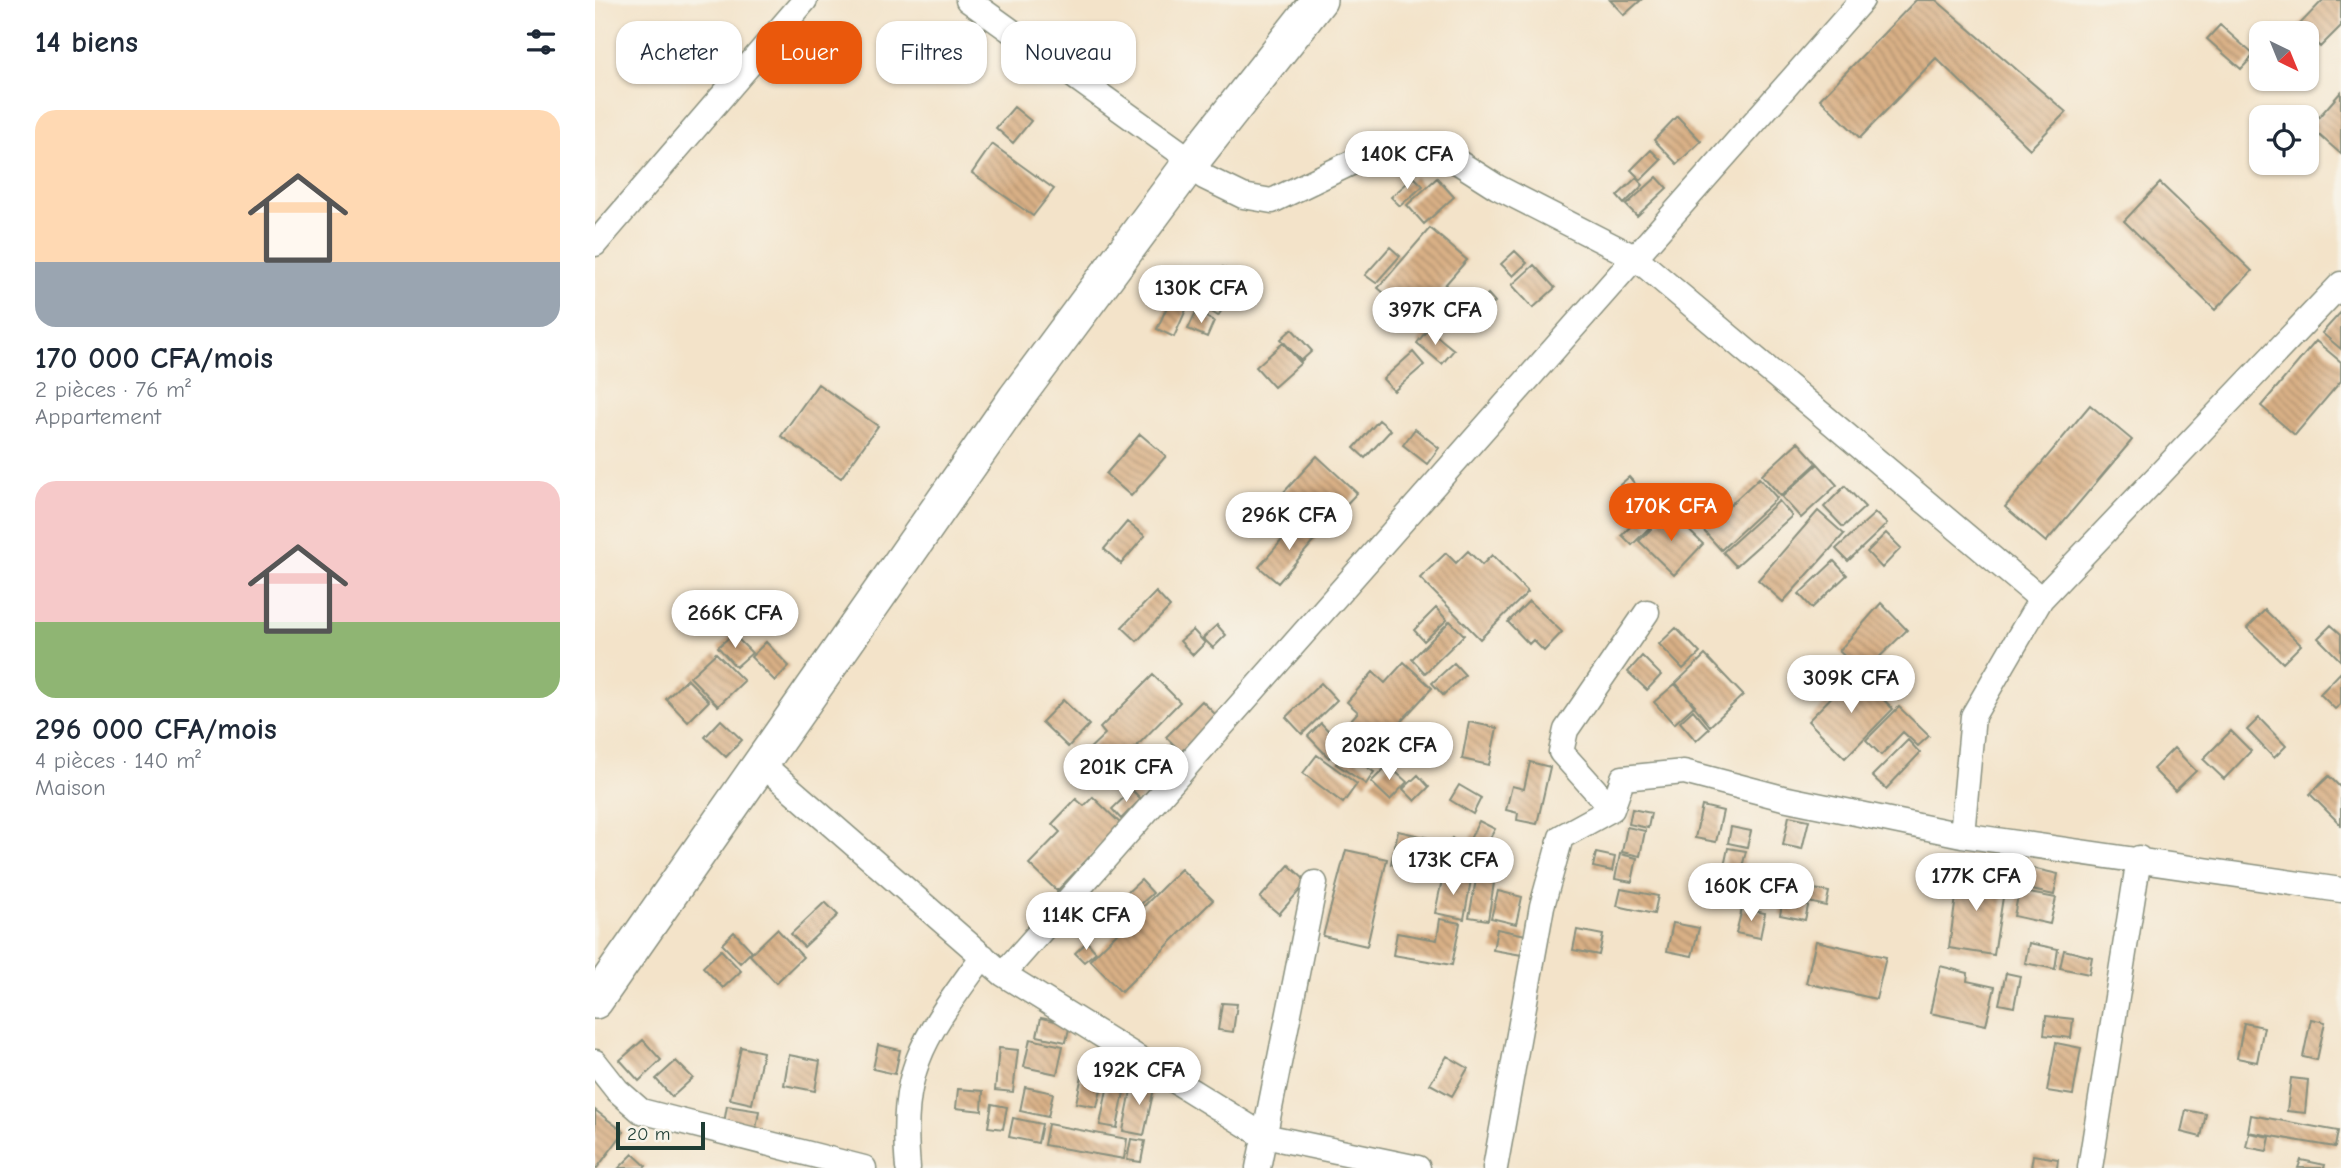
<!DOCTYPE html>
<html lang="fr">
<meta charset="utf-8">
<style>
:root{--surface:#fff;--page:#f6f6f7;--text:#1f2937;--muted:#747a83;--accent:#ea580c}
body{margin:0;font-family:"Comic Neue",sans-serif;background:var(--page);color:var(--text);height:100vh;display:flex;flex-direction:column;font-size:26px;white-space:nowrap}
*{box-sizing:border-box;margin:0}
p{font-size:23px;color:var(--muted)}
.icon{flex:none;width:38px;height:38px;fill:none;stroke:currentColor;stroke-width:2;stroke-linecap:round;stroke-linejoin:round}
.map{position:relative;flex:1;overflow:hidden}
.sheet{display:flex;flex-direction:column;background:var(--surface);width:595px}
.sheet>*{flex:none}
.guide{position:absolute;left:21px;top:21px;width:665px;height:63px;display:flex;gap:14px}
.needle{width:46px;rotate:137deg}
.buttons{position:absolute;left:1654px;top:21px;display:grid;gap:14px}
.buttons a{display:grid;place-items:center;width:70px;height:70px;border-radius:14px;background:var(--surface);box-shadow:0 2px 5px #0004;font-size:35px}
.scale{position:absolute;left:21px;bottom:18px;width:89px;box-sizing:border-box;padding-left:7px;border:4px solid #1f3d34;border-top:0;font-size:19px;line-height:24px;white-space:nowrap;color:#1f3d34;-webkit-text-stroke:5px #f7f3e8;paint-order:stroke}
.price{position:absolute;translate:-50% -60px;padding:0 16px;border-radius:24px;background:#fff;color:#222;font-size:23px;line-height:46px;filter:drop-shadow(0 2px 4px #0008)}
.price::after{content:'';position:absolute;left:50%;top:42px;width:21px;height:16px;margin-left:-10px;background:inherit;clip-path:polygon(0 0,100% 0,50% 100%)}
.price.current{background:var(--accent);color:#fff}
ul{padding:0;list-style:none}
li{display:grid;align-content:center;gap:14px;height:371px;padding:0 35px}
li span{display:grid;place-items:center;height:217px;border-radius:21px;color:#555}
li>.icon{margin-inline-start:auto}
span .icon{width:126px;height:126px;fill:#fffc;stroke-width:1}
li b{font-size:30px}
h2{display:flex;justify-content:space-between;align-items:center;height:84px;padding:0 35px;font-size:30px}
.chip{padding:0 24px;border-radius:21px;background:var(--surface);box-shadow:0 2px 5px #0004;font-size:24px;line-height:63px}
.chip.current{background:var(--accent);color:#fff}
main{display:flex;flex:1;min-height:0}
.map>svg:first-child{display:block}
.building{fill:url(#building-back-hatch)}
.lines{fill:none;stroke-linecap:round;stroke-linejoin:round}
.street-casing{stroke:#89907e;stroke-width:27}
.secondary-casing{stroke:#89907e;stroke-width:38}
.street{stroke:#fff;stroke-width:24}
.secondary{stroke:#fff;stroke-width:35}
</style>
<main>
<section class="sheet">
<h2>14 biens<svg class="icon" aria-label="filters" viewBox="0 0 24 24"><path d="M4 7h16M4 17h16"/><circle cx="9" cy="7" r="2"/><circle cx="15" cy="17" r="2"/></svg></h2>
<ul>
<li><span style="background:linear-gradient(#ffd9b3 70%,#9aa5b1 0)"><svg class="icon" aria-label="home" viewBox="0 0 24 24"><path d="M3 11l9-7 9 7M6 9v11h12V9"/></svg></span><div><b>170 000 CFA/mois</b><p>2 pièces · 76 m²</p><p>Appartement</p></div></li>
<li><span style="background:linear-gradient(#f6c9c9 65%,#8fb573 0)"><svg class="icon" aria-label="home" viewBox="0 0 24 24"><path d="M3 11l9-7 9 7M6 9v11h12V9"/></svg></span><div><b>296 000 CFA/mois</b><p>4 pièces · 140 m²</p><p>Maison</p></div></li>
</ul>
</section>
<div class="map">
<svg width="1746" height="1168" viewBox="0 0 1746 1168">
<defs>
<pattern id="building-back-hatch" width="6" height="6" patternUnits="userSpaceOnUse" patternTransform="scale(1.75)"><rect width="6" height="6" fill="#d9b086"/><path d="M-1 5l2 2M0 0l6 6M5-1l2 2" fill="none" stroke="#af906e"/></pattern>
</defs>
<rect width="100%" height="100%" fill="#f7f3e8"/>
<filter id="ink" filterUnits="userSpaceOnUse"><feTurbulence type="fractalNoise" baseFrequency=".0143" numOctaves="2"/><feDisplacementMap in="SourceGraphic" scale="14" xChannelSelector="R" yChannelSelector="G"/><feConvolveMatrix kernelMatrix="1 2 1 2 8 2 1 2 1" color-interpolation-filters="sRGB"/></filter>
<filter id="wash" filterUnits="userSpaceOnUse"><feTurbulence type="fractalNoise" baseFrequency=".00686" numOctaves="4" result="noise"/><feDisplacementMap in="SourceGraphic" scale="28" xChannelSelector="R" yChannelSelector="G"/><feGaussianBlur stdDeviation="1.57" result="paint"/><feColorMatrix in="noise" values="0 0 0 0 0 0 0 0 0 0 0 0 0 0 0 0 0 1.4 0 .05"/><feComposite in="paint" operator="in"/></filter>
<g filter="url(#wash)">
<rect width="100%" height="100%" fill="#f3e3c9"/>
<g id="blocks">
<path class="building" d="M1015,0H1046L1029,15Z
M1321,0H1341L1471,112L1435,149L1341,58L1265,138L1225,99Z
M1728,0H1746V26L1725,47L1704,25Z
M1625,25L1659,55L1646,69L1612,39Z
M1746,92V154L1715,127Z
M419,107L436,121L418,143L401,128Z
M1082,116L1106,141L1082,164L1059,140Z
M397,144L459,189L438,216L377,173Z
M1056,150L1066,160L1046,180L1036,170Z
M819,177L828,186L805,206L796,197Z
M1062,177L1072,188L1042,216L1031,205Z
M842,178L859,197L829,224L812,205Z
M1041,178L1048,185L1029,204L1022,196Z
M1565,183L1657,271L1620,310L1529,221Z
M835,228L872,260L820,319L783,288Z
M795,247L805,256L781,283L770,275Z
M920,251L932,263L918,276L906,264Z
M939,265L960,288L938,308L917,285Z
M628,267L647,279L623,316L604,304Z
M585,278L602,285L579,337L562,329Z
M893,294L900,302L887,314L880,306Z
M601,312L619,321L612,337L593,329Z
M1746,312V349L1727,333Z
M697,329L717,351L706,361L686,339Z
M833,329L859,350L847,364L822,343Z
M1721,341L1746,362V381L1700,435L1666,406Z
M688,343L706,363L679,387L661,367Z
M818,352L829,365L799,391L788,379Z
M223,384L283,426L246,478L186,436Z
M1495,405L1537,440L1451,542L1410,507Z
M784,420L796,430L770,458L759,448Z
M820,429L844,448L832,464L808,445Z
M545,434L571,456L536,496L511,474Z
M1203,442L1222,463L1186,496L1167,475Z
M722,456L762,493L727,530L688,493Z
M1223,464L1242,485L1206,518L1187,497Z
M1034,477L1049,494L1034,507L1019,490Z
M1164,478L1182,498L1126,550L1108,530Z
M1250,486L1270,507L1248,527L1229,507Z
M1184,501L1197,516L1141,566L1128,552Z
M1074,511L1108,544L1079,575L1044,541Z
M1223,511L1249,534L1188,602L1163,580Z
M1280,513L1292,524L1253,561L1241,549Z
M1045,517L1055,527L1037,545L1027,535Z
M704,520L723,536L683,583L664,567Z
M532,522L550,536L526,564L509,549Z
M1291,533L1306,548L1287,568L1272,552Z
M873,551L887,565L897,555L933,592L885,639L825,578L851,553L861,563Z
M1239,561L1252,575L1217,608L1204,594Z
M561,592L575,607L542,641L527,627Z
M934,601L967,632L949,651L938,640L934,644L913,622Z
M1286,603L1312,630L1268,673L1244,651Z
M841,608L852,620L829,641L819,630Z
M1670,610L1706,645L1688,663L1652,628Z
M855,621L869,635L830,673L817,659Z
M622,625L631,635L618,648L608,638Z
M1736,625L1746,634V661L1723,638Z
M1081,628L1105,653L1088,669L1064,644Z
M598,630L610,643L598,655L585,641Z
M138,634L157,653L141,667L123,647Z
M171,642L194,666L180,681L156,657Z
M121,653L149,681L123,706L95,677Z
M1110,655L1148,695L1115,726L1081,683Z
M1047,656L1066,675L1052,690L1033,672Z
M809,662L837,688L774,756L746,731L763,712L752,702L778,672L790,683Z
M859,663L870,675L848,695L837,683Z
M1261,672L1298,709L1250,758L1213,721Z
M1746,672V704L1740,709L1725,694Z
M558,675L585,702L528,760L534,766L518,782L490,753L510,734L505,728Z
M92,679L114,701L93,722L71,699Z
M726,683L742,700L707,734L691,717Z
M1080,684L1100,705L1079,724L1059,702Z
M468,700L494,725L473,747L447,722Z
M607,701L622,716L586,752L571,737Z
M1304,707L1334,736L1323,746L1308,732L1286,755L1271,740Z
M1098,710L1114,729L1101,741L1085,722Z
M1664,718L1691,746L1679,758L1652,730Z
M126,720L147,740L131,757L110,737Z
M874,722L902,728L894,765L867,759Z
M726,723L747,745L734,758L713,736Z
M1636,731L1656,751L1629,779L1608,759Z
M1313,740L1325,753L1291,789L1277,776Z
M1579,748L1601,771L1580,791L1558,769Z
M749,752L779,772L771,784L741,764Z
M722,755L762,784L748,803L708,773Z
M935,762L955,767L942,824L922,820L923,813L911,810L917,786L929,789Z
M793,765L812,782L795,800L776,782Z
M823,775L834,787L820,801L808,789Z
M1734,776L1746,788V825L1715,794Z
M864,785L886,798L878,814L855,800Z
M537,790L546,799L526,819L517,809Z
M498,797L526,824L462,891L434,864L465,832L457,824L481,799L489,806Z
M1107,806L1128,811L1121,842L1100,838Z
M1037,809L1056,813L1053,828L1034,824Z
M1194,816L1214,820L1207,849L1188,845Z
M884,821L900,829L888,851L873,843Z
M1032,827L1050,831L1045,856L1027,852Z
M1136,827L1156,831L1152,847L1133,843Z
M803,831L834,838L827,871L796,864Z
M857,838L891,865L880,879L846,851Z
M1133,848L1151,851L1144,880L1127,876Z
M751,850L792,859L772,946L728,936Z
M1001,853L1020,857L1017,871L998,867Z
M1025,854L1042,858L1037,882L1020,879Z
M694,865L712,882L684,914L665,898Z
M1428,866L1463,874L1459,895L1424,887Z
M1365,868L1402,874L1399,890L1409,891L1399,955L1354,948Z
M586,869L618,900L526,992L495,960Z
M848,875L876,880L869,919L840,913Z
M546,880L558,893L534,915L522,902Z
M881,880L899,883L893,920L874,917Z
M1191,883L1234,892L1231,906L1214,902L1210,920L1185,915Z
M1026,889L1063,896L1059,914L1022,906Z
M903,891L927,897L921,924L896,918Z
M1424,891L1461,898L1455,924L1419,916Z
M230,902L243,915L209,947L196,934Z
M1147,909L1170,913L1165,938L1141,933Z
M845,919L865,923L857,965L798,955L802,933L842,940Z
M1078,923L1104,928L1097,956L1072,951Z
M182,929L208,957L181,983L155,955Z
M902,929L931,935L927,955L898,950Z
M982,930L1008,935L1004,955L978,950Z
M139,932L157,951L145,963L127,944Z
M1221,941L1291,957L1281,999L1211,983Z
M492,942L501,952L489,962L480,953Z
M1434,943L1463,949L1460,969L1430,963Z
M126,950L146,971L128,988L108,967Z
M1469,950L1497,957L1494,974L1465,968Z
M1345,966L1373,973L1372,981L1400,987L1391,1025L1335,1013Z
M1411,973L1425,976L1419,1007L1404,1004Z
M627,1003L642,1004L638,1032L623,1030Z
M1451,1016L1478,1019L1476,1038L1449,1035Z
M446,1018L475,1024L471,1042L442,1036Z
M1716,1019L1730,1022L1722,1060L1708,1057Z
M1649,1023L1669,1027L1662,1062L1642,1058Z
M435,1039L468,1046L462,1074L429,1067Z
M48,1040L66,1060L44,1081L25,1060Z
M1461,1043L1486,1048L1478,1095L1452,1091Z
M283,1045L305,1050L300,1074L278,1069Z
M146,1047L168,1052L157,1104L135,1099Z
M404,1048L423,1050L418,1092L400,1090Z
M492,1053L513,1058L502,1107L481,1103Z
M194,1055L225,1061L220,1091L189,1085Z
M852,1056L873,1068L857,1096L835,1084Z
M81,1061L98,1078L77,1097L61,1079Z
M517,1064L534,1067L522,1128L505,1125Z
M1696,1078L1713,1080L1710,1113L1692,1111Z
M538,1080L560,1084L549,1135L528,1131Z
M430,1087L458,1093L453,1117L425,1111Z
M363,1089L388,1091L387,1111L361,1108Z
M397,1104L412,1107L408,1129L393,1127Z
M132,1106L164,1111L161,1129L129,1123Z
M0,1110L29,1132L2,1168H0Z
M1591,1110L1611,1114L1606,1137L1586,1132Z
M1656,1115L1743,1131L1740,1147L1653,1132Z
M418,1118L447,1124L443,1143L414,1137Z
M453,1124L532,1139L529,1159L449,1145Z
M1654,1133L1675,1137L1672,1151L1651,1147Z
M536,1139L550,1141L546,1162L532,1160Z
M38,1154L51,1166L49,1168H24Z
M1438,1155L1463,1159L1462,1168H1436Z
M1706,1160L1730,1165L1729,1168H1703Z"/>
</g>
</g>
<g filter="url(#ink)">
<use href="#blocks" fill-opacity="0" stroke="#89907e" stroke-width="2"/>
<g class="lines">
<defs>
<path id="street" d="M373,0L597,161L609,177L648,196L677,201L756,163L803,153L844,150L902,187L1041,258L1446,599
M0,244L210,0
M168,765L408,974L669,1136L823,1168
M1017,809L966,752L971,730L1052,612
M1367,835L1378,716L1446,599L1746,284
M408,974L1267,0
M0,1062L22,1090L46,1111L269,1168
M313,1168C304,1065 330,1037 388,956
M663,1168L720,883
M900,1168L947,906L966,837L1017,809L1028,778L1089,772L1188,798L1367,835L1746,890
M1495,1168L1544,858"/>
<path id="secondary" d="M0,1001L421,398L597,161L724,0"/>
</defs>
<use href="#street" class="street-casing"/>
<use href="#secondary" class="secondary-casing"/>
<use href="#street" class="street"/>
<use href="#secondary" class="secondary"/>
</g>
</g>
</svg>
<div class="buttons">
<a><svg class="needle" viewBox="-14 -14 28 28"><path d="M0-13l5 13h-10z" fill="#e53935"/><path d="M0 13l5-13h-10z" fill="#747a83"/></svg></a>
<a><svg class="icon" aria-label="locate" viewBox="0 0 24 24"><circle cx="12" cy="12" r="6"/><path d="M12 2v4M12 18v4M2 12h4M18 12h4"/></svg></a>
</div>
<div class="scale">20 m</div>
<b class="price" style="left:812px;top:191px">140K CFA</b>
<b class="price" style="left:606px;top:325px">130K CFA</b>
<b class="price" style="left:840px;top:347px">397K CFA</b>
<b class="price current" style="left:1076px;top:543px">170K CFA</b>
<b class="price" style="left:694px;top:552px">296K CFA</b>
<b class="price" style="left:140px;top:650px">266K CFA</b>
<b class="price" style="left:1256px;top:715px">309K CFA</b>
<b class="price" style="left:794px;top:782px">202K CFA</b>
<b class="price" style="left:531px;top:804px">201K CFA</b>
<b class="price" style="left:858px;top:897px">173K CFA</b>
<b class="price" style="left:1381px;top:913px">177K CFA</b>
<b class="price" style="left:1156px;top:923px">160K CFA</b>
<b class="price" style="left:491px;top:952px">114K CFA</b>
<b class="price" style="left:544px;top:1107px">192K CFA</b>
<div class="guide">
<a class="chip">Acheter</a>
<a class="chip current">Louer</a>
<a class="chip">Filtres</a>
<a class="chip">Nouveau</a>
</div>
</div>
</main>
